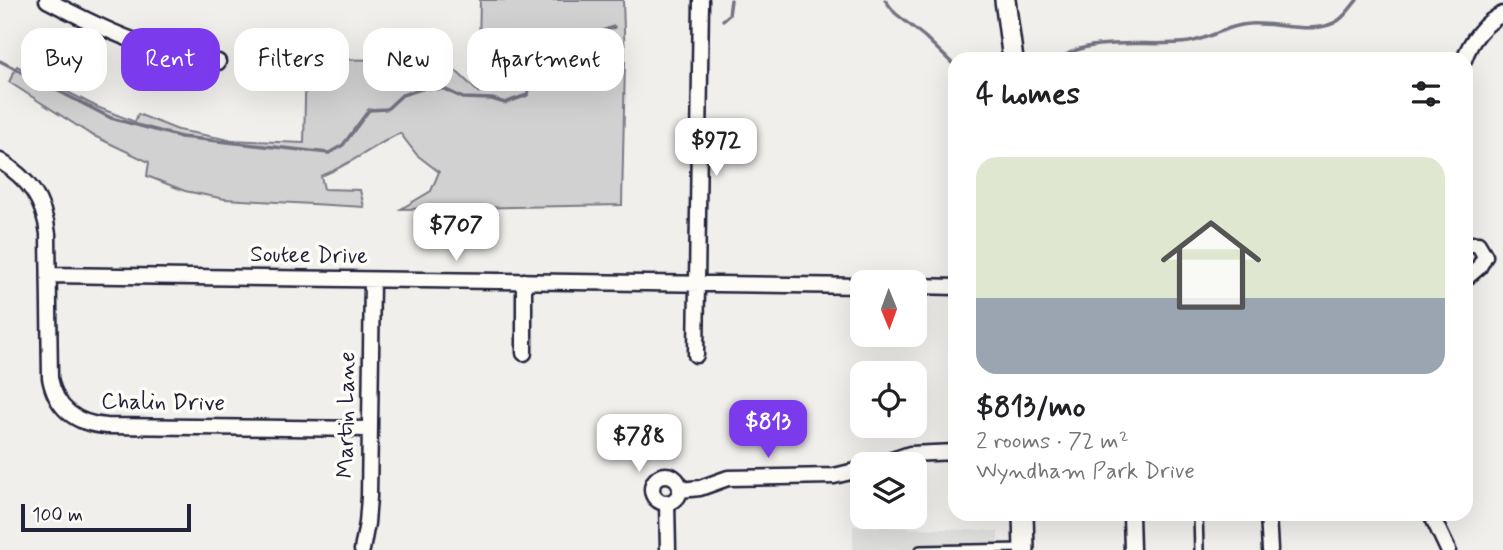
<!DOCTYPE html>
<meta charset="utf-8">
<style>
:root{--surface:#fff;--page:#f2f2f2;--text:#202124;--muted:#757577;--accent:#7c3aed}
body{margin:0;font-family:Mynerve,sans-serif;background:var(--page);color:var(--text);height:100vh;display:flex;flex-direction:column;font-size:26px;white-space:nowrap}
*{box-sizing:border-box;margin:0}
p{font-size:23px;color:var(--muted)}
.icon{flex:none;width:38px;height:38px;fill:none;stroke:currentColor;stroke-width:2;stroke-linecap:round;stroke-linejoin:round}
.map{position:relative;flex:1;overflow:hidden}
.sheet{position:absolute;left:948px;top:52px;width:525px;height:469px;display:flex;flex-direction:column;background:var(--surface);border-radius:21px;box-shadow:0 7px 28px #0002}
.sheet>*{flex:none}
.guide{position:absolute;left:21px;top:28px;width:665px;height:63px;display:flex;gap:14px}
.needle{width:46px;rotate:179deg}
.controls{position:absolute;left:850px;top:270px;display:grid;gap:14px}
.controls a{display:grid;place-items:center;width:77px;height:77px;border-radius:14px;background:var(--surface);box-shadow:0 7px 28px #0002;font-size:35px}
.scale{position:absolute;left:21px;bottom:18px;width:170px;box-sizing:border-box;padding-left:7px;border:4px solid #22223b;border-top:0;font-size:19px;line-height:24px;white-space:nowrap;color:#22223b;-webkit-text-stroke:5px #fdfcf7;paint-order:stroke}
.price{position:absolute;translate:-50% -60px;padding:0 16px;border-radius:14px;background:#fff;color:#222;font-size:23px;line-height:46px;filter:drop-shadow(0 2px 4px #0008)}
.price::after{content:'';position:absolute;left:50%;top:42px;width:21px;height:16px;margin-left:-10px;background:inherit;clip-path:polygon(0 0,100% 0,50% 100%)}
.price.current{background:var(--accent);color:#fff}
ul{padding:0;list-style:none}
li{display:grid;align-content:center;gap:14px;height:371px;padding:0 28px}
li span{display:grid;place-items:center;height:217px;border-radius:21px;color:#555}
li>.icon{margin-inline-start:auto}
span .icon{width:126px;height:126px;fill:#fffc;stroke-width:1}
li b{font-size:30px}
h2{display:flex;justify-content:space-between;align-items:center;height:84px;padding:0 28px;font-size:30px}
.tag{padding:0 24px;border-radius:21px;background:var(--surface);box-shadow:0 7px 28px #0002;font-size:24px;line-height:63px}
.tag.current{background:var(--accent);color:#fff}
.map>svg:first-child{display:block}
.built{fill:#e0e0df}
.green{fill:#d2d1d1;stroke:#7a7a86;stroke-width:2}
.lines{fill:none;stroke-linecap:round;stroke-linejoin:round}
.stream{stroke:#737381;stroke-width:3.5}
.lane-casing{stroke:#22223b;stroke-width:12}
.street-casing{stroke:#22223b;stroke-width:19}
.secondary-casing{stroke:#22223b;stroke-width:24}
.lane{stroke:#fdfcf7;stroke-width:7}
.street{stroke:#fdfcf7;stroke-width:14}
.secondary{stroke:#fdfcf7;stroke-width:19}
.labels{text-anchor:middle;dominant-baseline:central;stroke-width:7;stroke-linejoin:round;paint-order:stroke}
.street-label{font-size:23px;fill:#22223b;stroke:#fdfcf7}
</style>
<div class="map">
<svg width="1503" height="550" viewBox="0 0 1503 550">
<rect width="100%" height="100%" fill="#f0efec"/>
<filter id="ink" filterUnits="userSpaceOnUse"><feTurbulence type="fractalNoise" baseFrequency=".0143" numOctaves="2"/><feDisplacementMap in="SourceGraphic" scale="14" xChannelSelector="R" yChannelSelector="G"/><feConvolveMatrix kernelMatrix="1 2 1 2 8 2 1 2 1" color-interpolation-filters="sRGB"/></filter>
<g filter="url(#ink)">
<path class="built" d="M853,526L998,531V550H853Z"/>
<path class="green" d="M480,0H623L625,62L622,205L401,209L431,191L439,172L417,155L400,133C372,147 349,165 321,176L324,189L360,190L364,207L225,199L185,191L147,176L149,162L90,134L9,82L17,66L97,107L135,122L138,114L178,130L230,140L304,143L306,59L385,60L430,46L478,92Z"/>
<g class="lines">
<path class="stream" d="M885,0L895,13L925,37L956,67
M723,20L729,15L731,0
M1059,60C1090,34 1151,48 1189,42C1211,38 1228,25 1250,24C1276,22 1317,36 1339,20C1347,14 1351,7 1357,0
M0,61L111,118L181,137L329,153L343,145L369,110L387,109L402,95L425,88L444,89L463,98L492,99L505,103L527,95L536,73L537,56L561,41L587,36L614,27"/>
<defs>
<path id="lane" d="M1198,514L1199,550
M920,550L1023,548"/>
<path id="street" d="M47,0C106,31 151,52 218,62
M1464,60C1470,41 1485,22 1503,14
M0,161C29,179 44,200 48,234L50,378C56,409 76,424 107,426L369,429
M1466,244H1478L1485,256L1479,267L1466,278
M49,275L863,286
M524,281V353
M915,286L956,287
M696,355L701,0
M880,464L910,454L956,452
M652 489a14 14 0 1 1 28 0a14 14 0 1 1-28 0Z
M680,490L700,488L728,478L834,476L863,469
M667,503L668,550
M1131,514L1132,550
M1268,514L1270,550
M1431,514L1448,550
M362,550L367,523L369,497L372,280"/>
<path id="secondary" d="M1005,0L1013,60
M1023,514L1024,550"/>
</defs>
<use href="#lane" class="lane-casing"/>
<use href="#street" class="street-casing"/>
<use href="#secondary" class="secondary-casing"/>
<use href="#lane" class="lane"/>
<use href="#street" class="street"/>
<use href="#secondary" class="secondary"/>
</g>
</g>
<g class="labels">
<g class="street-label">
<text transform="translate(309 256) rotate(1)">Soutee Drive</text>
<text transform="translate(163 403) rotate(1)">Chalin Drive</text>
<text transform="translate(347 415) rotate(-89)">Martin Lane</text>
</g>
</g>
</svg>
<div class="controls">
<a><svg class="needle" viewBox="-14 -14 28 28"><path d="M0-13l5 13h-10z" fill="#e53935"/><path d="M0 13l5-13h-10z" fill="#757577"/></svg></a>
<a><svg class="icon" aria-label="locate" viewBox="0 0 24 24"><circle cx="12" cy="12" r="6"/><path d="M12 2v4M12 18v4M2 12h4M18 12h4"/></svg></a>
<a><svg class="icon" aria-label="layers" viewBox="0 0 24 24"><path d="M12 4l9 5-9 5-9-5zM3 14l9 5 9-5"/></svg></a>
</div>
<div class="scale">100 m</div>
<b class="price" style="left:716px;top:178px">$972</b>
<b class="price" style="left:456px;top:263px">$707</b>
<b class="price current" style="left:768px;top:460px">$813</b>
<b class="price" style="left:639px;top:474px">$788</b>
<div class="guide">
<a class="tag">Buy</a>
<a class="tag current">Rent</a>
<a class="tag">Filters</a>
<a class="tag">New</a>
<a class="tag">Apartment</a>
</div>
<section class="sheet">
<h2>4 homes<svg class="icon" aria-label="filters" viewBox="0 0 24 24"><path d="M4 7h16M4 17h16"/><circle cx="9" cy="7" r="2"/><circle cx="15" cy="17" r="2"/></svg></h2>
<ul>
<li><span style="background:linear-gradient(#dfe7d0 65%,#9aa5b1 0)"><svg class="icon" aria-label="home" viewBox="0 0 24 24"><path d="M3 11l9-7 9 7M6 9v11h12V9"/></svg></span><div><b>$813/mo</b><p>2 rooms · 72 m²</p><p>Wyndham Park Drive</p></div></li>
</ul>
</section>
</div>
